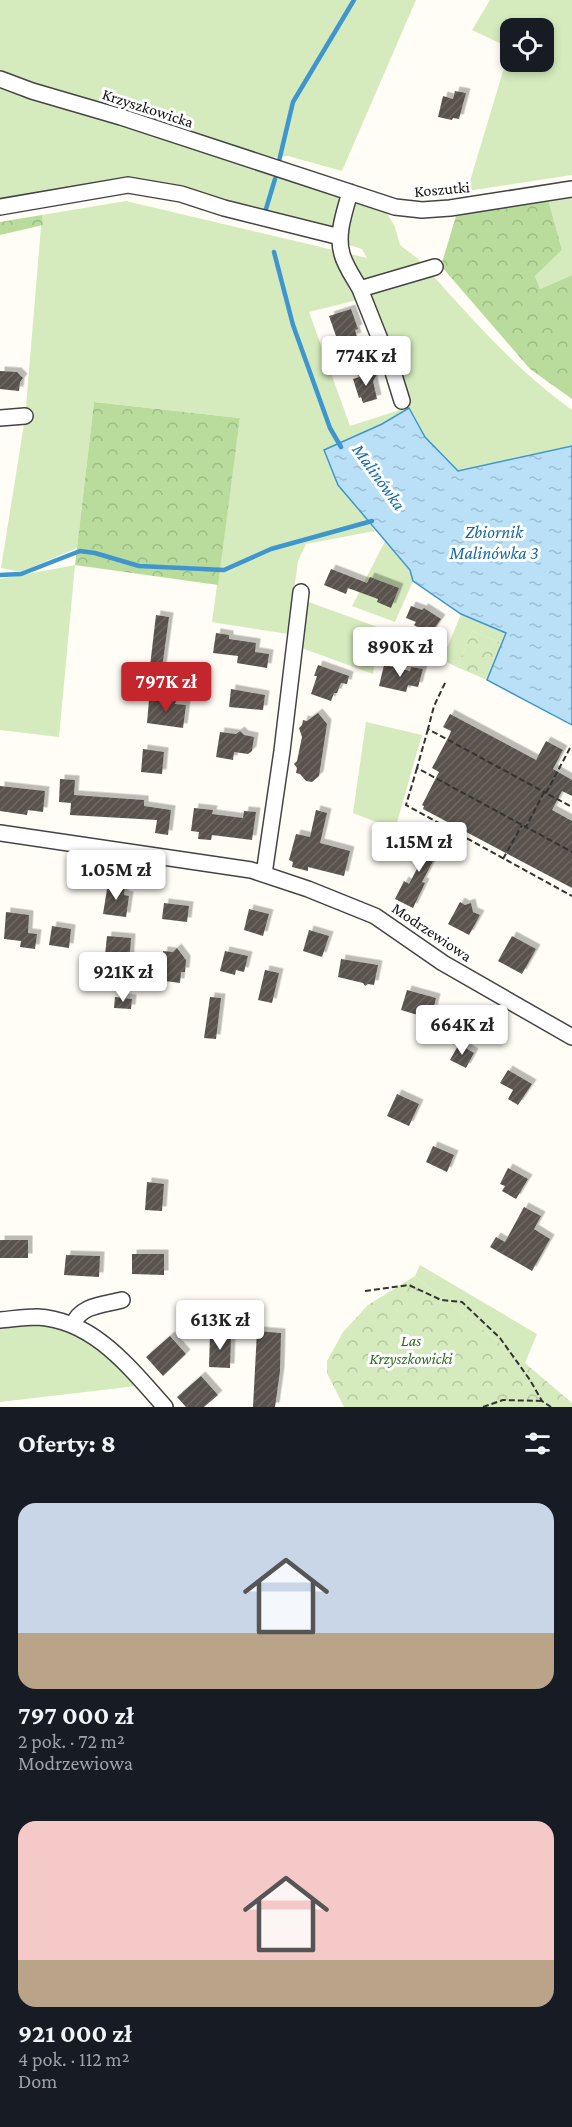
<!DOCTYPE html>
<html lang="pl">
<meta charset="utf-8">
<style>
:root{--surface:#171b24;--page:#242831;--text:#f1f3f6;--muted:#9ea1a6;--accent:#c4262e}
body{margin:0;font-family:"Crimson Pro",serif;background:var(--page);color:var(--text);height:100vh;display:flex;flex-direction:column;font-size:22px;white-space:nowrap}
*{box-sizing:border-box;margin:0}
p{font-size:20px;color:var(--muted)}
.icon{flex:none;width:33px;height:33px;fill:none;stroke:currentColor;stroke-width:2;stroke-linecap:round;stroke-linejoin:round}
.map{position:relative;height:1407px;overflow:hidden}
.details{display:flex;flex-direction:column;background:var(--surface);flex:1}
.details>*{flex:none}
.tools{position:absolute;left:500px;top:18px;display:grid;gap:12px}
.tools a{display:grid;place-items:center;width:54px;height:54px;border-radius:12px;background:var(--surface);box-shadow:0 3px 9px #0003;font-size:30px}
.price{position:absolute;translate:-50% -51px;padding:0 14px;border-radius:6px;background:#fff;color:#222;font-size:20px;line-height:39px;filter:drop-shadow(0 2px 3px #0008)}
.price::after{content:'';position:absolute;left:50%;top:36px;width:18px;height:14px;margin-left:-9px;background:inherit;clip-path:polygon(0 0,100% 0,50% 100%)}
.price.selected{background:var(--accent);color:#fff}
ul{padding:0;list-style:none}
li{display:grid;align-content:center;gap:12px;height:318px;padding:0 18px}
li span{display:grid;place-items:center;height:186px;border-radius:18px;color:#555}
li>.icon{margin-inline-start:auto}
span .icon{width:108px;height:108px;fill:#fffc;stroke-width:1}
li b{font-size:26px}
h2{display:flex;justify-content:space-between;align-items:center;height:72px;padding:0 18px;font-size:26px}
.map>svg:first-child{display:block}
.grass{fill:#d5ebbd;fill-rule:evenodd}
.forest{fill:url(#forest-crowns)}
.park{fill:url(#park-crowns)}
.water{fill:url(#water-ripples);stroke:#3f96cf;stroke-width:1.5}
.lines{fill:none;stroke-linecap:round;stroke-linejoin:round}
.stream{stroke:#3f96cf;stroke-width:4.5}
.building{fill:url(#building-hatch);filter:url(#shadow)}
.minor-casing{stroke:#444;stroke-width:18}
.path{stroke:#333;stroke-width:2;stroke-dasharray:6 3;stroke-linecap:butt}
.minor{stroke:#fff;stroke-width:15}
.labels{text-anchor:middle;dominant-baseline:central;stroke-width:6;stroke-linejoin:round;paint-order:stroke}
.street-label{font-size:16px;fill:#111;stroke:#fff}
.park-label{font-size:16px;font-style:italic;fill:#2f6b1f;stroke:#fff}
.water-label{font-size:18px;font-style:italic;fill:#1768a6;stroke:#fff}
</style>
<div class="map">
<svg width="572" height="1407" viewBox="0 0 572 1407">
<defs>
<pattern id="forest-crowns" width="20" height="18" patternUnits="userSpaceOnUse" patternTransform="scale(1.5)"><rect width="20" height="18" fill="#b9dc9c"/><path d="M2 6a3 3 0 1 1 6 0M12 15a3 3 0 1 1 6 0" fill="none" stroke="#9ebc85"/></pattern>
<pattern id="park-crowns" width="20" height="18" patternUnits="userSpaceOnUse" patternTransform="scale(1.5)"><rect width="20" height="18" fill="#d5ebbd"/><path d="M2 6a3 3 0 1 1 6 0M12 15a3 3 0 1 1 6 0" fill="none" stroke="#b6c8a1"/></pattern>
<pattern id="water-ripples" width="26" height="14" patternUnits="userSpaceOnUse" patternTransform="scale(1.5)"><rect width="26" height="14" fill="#b9e0f7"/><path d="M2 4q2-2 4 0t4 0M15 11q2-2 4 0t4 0" fill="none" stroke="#9ebfd3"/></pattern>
<pattern id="building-hatch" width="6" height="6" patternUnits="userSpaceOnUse" patternTransform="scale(1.5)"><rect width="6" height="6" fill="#5a524d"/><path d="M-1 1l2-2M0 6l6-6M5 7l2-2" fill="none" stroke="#6d6662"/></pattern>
<filter id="shadow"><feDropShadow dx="4.5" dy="-4.5" stdDeviation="0" flood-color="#0004"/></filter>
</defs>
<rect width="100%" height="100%" fill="#fffdf5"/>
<path class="grass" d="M0,0H416L342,171L288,156L269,158L0,73Z
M490,0H572V175L467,191L510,48L472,30ZM510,28H543V62H510Z
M0,84L339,193L340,204L333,233L156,185L0,202Z
M572,195V275L540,289L535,276L562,250L548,199Z
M358,200L385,210L395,227L400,245L417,258C467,313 511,366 572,410V446L458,471L425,437L409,408L382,424L361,512L375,531L306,544L298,561L288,634L212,622L240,418L94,402L77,548L21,572L1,568L25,418L42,215L126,201L367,258L362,249L349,245C345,231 347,211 358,200ZM369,297L409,407L350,426L309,312Z
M385,541L411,570L413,581L395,622L352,606Z
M75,565L59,737L0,730V579Z
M306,601L380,628L373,674L299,647Z
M461,614L506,633L502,643L472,631L457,667L442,660Z
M366,722L422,735L395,829L353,813Z
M420,1265L537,1334L525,1363L415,1276Z
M78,1313L145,1385L0,1402V1323Z"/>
<path class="forest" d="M548,199L562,250L535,276L540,289L572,275V399L530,369L441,266L456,216Z
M42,215L43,225L0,235V222Z
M94,402L240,418L218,585L75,565Z"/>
<path class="park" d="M472,631L502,643L487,680L457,667Z
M415,1276L525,1363L572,1403V1407H344L327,1373V1361L343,1332L368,1305Z"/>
<path class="water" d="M409,408L425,437L458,471L572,446V725L487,680L506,633L461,614L413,581L410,570L338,485L324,450L382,424Z"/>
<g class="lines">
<path class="stream" d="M279,161L293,102L354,0
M266,209L275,179
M274,252L293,325L330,428L341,447
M0,575L21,574L80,551L95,553L139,566L224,570L271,549L372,521"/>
</g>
<path class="building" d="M455,91L466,93L459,119L453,118L452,120L438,117L443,96L453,99Z
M351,309L358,329L355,330L357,337L340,342L338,336H336L329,316Z
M0,371L17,372L23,378L20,382L19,391L0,389Z
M379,371L373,381L377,399L363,403L361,397L359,398L353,379Z
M331,569L367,583L370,577L399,588L391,608L377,602L378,599L348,588L346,594L324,585Z
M411,606L422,610L424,608L441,619L430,635L414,625L416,622L406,618Z
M156,615L169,617L162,668L150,666Z
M216,633L229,635V639L256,643L255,652L269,654L267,668L237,663L238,656L213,653Z
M318,665L349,676L347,684L341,683L337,693H334L331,701L311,694L317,676H314Z
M384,665L410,671L411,667L423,669L418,687L408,685L406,692L379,686Z
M231,689L265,695L263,710L229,707Z
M160,699L176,701L175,704L186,705L183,728L147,723L149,700L159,701Z
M318,713L327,724L319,776L312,782L306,781L300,774L296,773L297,768L294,764L297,761L302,737L299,728L302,725L303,720L307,721Z
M450,714L536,760L546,741L563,750L553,769L572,780V796L562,791L552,810L572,821V888L423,809L424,806L422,805L439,772L432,768L450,734L451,731L443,727Z
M240,731L244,735L254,737L252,751L248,754L234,752L233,760L216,757L220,732L236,734Z
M143,749L164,752L162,774L141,772Z
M60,779L75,780L74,795L144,800V806L171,810L168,835L155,833L157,820L70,815L71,803L59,802Z
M0,786L45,791L43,812L28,810L27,815L0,811Z
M194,808L213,810L212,814L243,818L244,811L256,812L252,840L212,835L211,840L198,839L199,832L191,831Z
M316,810L327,813L320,843L350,851L344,876L308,867V871L292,867L293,862L289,860L296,834L310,837Z
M425,838L441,846L422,882L425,883L413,908L395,899L404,881L409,884L420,863L413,859Z
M108,883L125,885L124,895L129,896L126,917L103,914Z
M460,902L465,905L471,903L473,912L480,915L469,935L448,924Z
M164,903L189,906L187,922L162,919Z
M249,909L269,914L263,936L244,930Z
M6,912L29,915L28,933L37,934L35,949L20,947L21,941L4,939Z
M52,926L71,929L69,948L49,945Z
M309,930L329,936L322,957L303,951Z
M107,936L131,938L129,967L120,966V971L106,969V965L104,964Z
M512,936L536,949L522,974L498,961Z
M177,948L186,960L185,972H181L180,983L165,981L166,971L161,970L163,951L173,952Z
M225,951L248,956L244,972L236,970L235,975L220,971Z
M341,959L378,965L374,985L368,984L365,986L363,983L338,977Z
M265,970L279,973L272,1003L258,1000Z
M407,990L436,998L433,1010L423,1007L421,1016L401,1010Z
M115,997L132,999L131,1009L114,1008Z
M210,997L221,998L216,1039L204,1038Z
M459,1044L474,1053L466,1068L450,1060Z
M508,1070L532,1084L518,1105L508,1099L513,1090L500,1083Z
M397,1094L419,1104L409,1126L387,1116Z
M433,1146L454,1155L447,1172L426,1162Z
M508,1168L528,1179L516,1199L502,1191L505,1186L500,1184Z
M147,1182L164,1184L162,1211L145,1210Z
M524,1207L541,1216L534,1229L550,1239L532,1271L490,1247L496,1237L505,1242Z
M0,1240H28V1258H0Z
M132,1254H164V1275L132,1274Z
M66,1255L100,1256L99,1277L64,1275Z
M257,1331L281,1333L280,1371L275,1407H253Z
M210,1335L231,1336L230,1368L209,1367Z
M170,1336L186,1354L163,1376L146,1357Z
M201,1376L218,1395L204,1407H186L177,1397Z"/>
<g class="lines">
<defs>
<path id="minor" d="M0,79L32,91L121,117L395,207L422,210L450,208L572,189
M350,192C345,211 336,234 342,254C345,266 354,278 360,289
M0,207L128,185L181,194L224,208L340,237
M402,401L393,372L360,289L435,267
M0,418L25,416
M0,833L251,870L308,889L375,916L443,963L572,1037
M264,874L282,751L301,592
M0,1320C12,1319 25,1317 37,1317C94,1320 130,1368 165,1407
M73,1325C80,1305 103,1305 122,1300"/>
</defs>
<use href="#minor" class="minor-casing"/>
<path class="path" d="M445,683L434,706L428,729L546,793
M428,729L417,768L526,827
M570,748L546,793L572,807
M417,768L406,805L572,896
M544,792L526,827L572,852
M503,859L522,825
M365,1291L409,1285L441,1300L462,1302L500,1338L530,1380L542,1401L551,1407
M483,1407L503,1400L542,1401"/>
<use href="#minor" class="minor"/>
</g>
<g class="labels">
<g class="street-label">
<text transform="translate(148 108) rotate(18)">Krzyszkowicka</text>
<text transform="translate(442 189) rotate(-5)">Koszutki</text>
<text transform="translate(432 932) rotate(34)">Modrzewiowa</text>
</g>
<g class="park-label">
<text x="411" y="1340">Las<tspan x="411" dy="18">Krzyszkowicki</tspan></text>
</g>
<g class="water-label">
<text transform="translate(379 477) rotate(54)">Malinówka</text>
<text x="494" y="532">Zbiornik<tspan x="494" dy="21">Malinówka 3</tspan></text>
</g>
</g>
</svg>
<div class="tools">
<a><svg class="icon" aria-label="locate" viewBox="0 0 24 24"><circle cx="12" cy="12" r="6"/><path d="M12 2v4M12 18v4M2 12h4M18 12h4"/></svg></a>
</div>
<b class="price" style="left:366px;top:387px">774K zł</b>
<b class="price" style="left:400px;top:678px">890K zł</b>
<b class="price selected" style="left:166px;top:713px">797K zł</b>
<b class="price" style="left:419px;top:873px">1.15M zł</b>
<b class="price" style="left:116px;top:901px">1.05M zł</b>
<b class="price" style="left:123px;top:1003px">921K zł</b>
<b class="price" style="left:462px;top:1056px">664K zł</b>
<b class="price" style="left:220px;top:1351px">613K zł</b>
</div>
<section class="details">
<h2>Oferty: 8<svg class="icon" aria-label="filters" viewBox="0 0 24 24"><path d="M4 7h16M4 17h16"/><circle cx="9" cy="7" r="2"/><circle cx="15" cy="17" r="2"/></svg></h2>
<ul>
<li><span style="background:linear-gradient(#c9d6e8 70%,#b9a48a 0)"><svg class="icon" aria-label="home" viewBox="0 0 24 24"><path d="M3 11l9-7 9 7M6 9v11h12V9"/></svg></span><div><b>797 000 zł</b><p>2 pok. · 72 m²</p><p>Modrzewiowa</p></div></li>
<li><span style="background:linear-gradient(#f6c9c9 75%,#b9a48a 0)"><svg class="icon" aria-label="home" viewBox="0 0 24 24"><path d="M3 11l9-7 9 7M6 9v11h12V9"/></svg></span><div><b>921 000 zł</b><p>4 pok. · 112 m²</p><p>Dom</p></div></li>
</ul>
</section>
